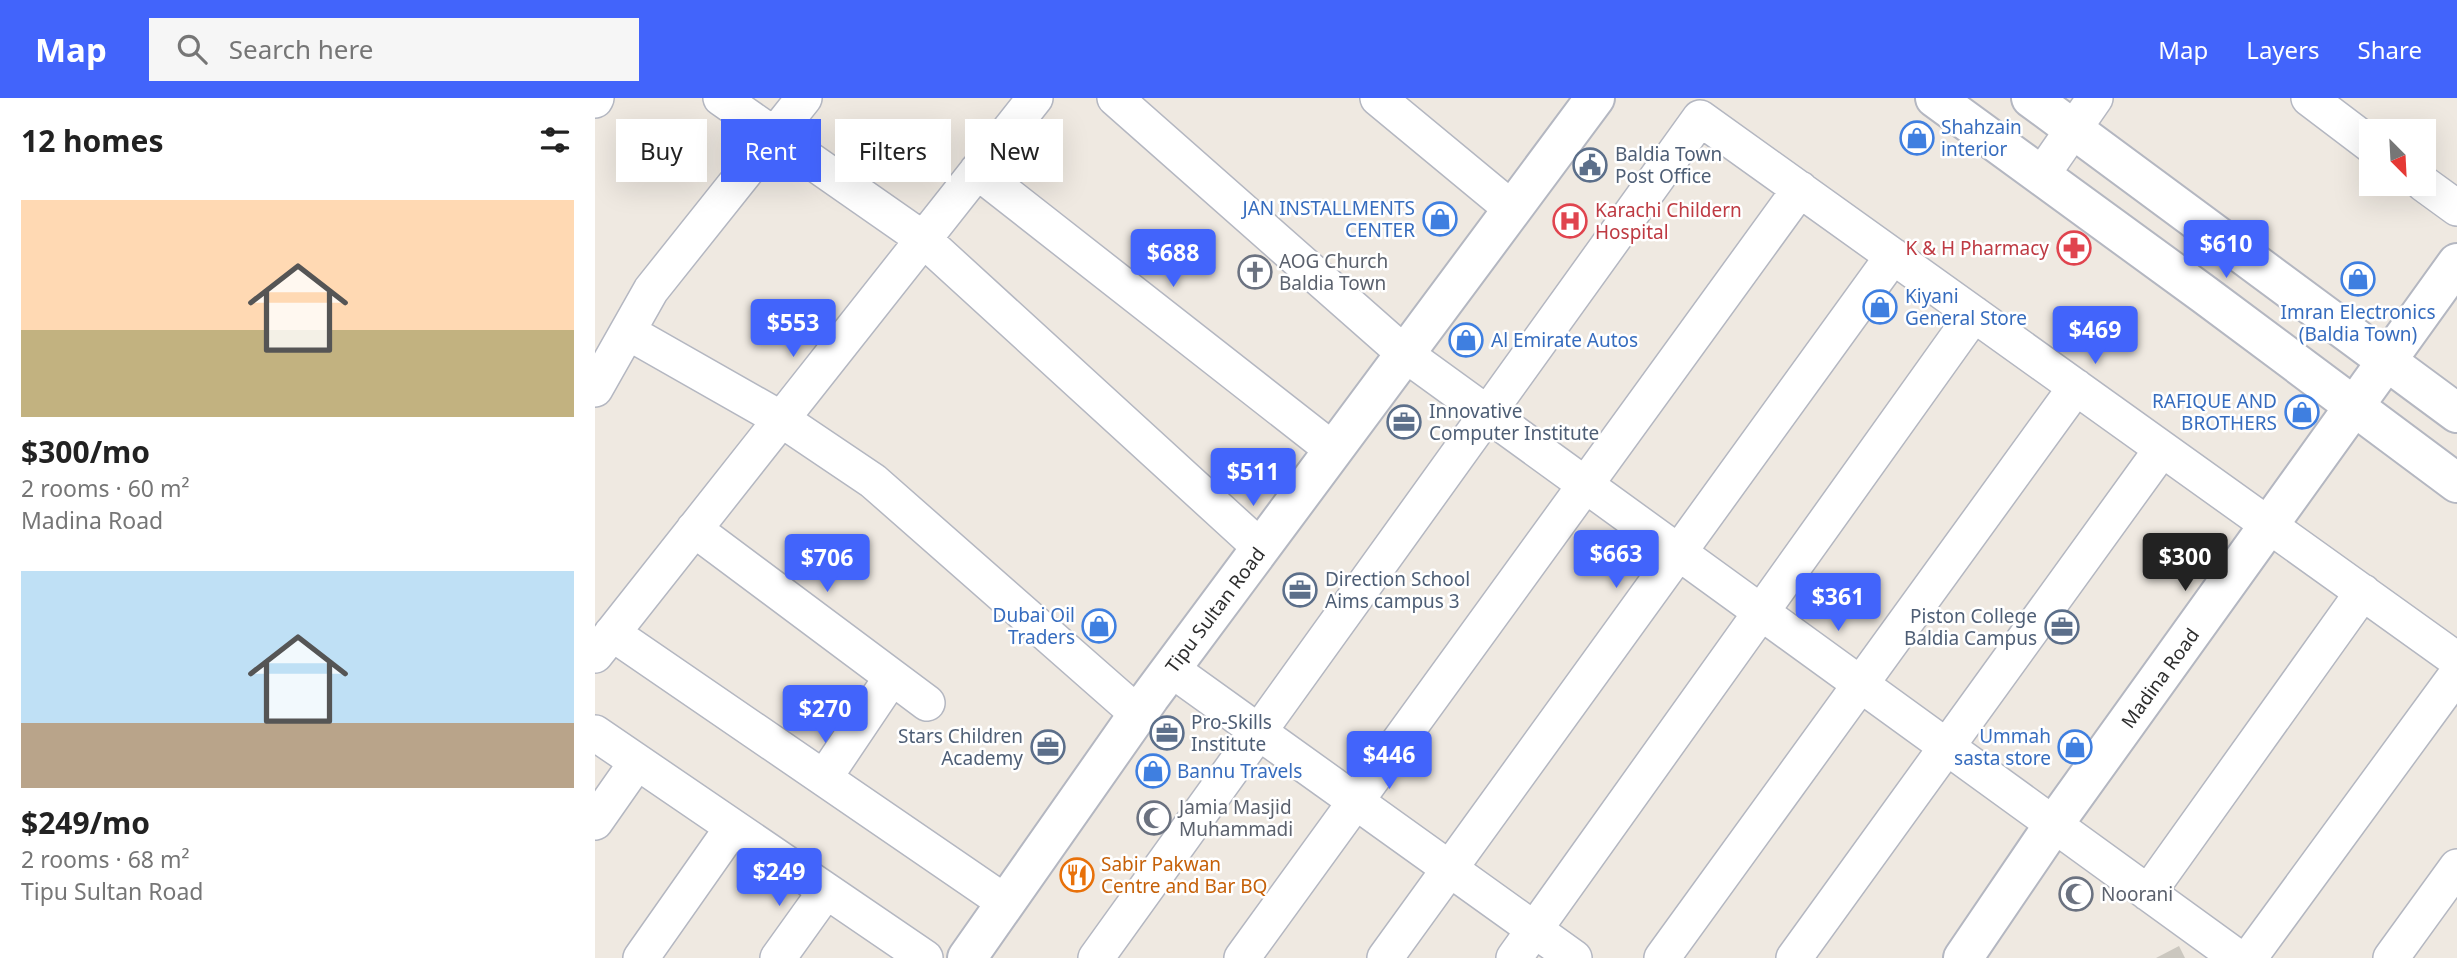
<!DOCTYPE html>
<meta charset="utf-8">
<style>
:root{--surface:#fff;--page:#f6f6f6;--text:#222;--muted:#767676;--accent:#4264fb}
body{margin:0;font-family:"Noto Sans",sans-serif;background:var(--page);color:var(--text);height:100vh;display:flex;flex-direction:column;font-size:26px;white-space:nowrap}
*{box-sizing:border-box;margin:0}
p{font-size:23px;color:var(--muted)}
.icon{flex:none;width:38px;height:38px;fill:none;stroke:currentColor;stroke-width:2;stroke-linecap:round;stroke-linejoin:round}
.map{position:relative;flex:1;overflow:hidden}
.sheet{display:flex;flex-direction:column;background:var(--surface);width:595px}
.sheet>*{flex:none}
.top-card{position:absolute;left:21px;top:21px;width:665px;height:63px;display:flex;gap:14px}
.needle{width:46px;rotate:156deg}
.tools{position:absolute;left:1764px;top:21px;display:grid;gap:14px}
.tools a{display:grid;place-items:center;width:77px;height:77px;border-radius:0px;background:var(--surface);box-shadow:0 7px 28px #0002;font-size:35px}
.price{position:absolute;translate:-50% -60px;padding:0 16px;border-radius:7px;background:var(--accent);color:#fff;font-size:23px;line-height:46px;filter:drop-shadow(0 2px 4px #0008)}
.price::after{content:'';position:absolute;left:50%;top:42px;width:21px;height:16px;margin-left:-10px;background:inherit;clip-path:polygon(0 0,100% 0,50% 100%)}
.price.active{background:#222;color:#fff}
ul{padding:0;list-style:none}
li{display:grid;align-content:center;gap:14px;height:371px;padding:0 21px}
li span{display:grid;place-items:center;height:217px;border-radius:0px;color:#555}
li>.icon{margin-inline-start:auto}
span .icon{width:126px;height:126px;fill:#fffc;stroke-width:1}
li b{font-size:30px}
h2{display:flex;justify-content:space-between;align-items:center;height:84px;padding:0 21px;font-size:30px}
.chip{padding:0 24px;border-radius:0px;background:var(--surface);box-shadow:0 7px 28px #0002;font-size:24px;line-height:63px}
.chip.active{background:var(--accent);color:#fff}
header{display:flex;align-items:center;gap:42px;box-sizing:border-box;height:98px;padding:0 35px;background:var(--accent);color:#fff}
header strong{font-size:33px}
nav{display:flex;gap:38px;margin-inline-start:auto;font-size:24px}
.search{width:490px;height:63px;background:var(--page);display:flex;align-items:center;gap:18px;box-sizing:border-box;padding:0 24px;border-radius:0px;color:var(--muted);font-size:26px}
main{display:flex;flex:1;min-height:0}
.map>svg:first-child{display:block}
.building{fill:#cbc7bf}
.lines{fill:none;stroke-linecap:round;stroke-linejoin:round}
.minor-casing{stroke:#b4b7c1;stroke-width:38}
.tertiary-casing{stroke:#b4b7c1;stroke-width:42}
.secondary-casing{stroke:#b4b7c1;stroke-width:42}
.minor{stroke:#fff;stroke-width:35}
.tertiary{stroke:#fff;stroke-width:38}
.secondary{stroke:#fff;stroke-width:38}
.labels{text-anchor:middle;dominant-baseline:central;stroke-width:5;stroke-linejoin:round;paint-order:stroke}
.shop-label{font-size:19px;fill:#366cbe;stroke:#fff;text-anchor:start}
.service-label{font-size:19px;fill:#4e5e75;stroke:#fff;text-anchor:start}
.health-label{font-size:19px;fill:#be3a42;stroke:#fff;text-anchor:start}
.worship-label{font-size:19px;fill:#5b616d;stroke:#fff;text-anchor:start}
.street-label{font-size:19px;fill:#2e2e2e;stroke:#fff}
.food-label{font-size:19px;fill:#c56008;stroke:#fff;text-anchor:start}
</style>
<header>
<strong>Map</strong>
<div class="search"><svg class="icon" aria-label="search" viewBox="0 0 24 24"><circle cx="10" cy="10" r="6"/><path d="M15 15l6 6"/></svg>Search here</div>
<nav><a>Map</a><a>Layers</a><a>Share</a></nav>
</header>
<main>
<section class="sheet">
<h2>12 homes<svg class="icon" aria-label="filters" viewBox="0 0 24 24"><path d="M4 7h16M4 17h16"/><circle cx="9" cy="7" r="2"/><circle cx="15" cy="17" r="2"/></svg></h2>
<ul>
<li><span style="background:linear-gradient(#ffd9b3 60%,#c2b280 0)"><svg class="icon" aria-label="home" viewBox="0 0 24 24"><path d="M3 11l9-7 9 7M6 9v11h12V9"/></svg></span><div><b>$300/mo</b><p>2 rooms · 60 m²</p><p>Madina Road</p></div></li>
<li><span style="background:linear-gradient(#bfe0f5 70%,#b9a48a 0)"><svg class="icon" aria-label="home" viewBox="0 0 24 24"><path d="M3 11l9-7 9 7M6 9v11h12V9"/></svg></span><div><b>$249/mo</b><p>2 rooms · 68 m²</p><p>Tipu Sultan Road</p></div></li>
</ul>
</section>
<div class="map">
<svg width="1862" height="860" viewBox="0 0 1862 860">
<rect width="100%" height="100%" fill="#efe9e1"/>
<path class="building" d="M1584,848L1590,860H1561Z"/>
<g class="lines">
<defs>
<path id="minor" d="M126,0L328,141L666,450
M520,0L810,256L1643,860
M783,0L917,111
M1714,0L1776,47
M0,2L1,0
M382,73L738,352
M1446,78L1500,0
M1829,86L1862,110
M33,234L186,321L278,383L543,616
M0,291L56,192L209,0
M99,431L332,605
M17,535L411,805
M0,557L440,0
M576,571L979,860
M0,635L330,860
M229,680L297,579
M0,724L42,664
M1553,795L1768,494
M46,860L138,729
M183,860L231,793
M501,860L1105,20L1862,562
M647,860L1205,91
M790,860L1298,158
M919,860L1379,216
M1067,860L1481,289
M1199,860L1567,351
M1654,860L1862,576
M1796,860L1862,769"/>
<path id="tertiary" d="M1368,860L1459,726L1862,165"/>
<path id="secondary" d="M1340,0L1610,197L1862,385
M1436,0L1862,315
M372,860L555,599L1000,0"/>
</defs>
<use href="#minor" class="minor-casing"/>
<use href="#tertiary" class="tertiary-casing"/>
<use href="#secondary" class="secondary-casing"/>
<use href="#minor" class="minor"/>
<use href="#tertiary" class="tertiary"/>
<use href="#secondary" class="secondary"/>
</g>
<defs>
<symbol id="shop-ring" viewBox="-11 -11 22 22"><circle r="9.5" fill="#fff" stroke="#3f7fe0" stroke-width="1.5"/><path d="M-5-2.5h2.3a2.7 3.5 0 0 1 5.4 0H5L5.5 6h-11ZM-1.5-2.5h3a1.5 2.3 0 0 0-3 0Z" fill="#3f7fe0"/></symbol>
<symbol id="civic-ring" viewBox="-11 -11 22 22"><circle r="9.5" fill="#fff" stroke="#5c6f8a" stroke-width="1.5"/><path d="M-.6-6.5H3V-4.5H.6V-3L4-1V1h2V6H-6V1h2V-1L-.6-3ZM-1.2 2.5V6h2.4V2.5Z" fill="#5c6f8a"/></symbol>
<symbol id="hospital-ring" viewBox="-11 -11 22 22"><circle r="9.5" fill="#fff" stroke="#e0444e" stroke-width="1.5"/><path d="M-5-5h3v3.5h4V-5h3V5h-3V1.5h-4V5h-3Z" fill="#e0444e"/></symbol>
<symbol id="pharmacy-ring" viewBox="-11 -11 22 22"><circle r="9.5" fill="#fff" stroke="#e0444e" stroke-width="1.5"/><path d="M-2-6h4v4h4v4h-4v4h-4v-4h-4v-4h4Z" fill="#e0444e"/></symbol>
<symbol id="church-ring" viewBox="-11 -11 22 22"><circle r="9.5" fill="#fff" stroke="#6b7280" stroke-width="1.5"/><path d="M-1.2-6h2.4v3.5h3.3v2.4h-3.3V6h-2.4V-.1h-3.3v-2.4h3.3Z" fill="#6b7280"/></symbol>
<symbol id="office-ring" viewBox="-11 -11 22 22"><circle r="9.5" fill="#fff" stroke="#5c6f8a" stroke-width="1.5"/><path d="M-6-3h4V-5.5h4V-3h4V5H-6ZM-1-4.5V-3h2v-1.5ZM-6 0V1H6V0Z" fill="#5c6f8a"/></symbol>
<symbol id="mosque-ring" viewBox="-11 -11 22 22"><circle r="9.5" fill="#fff" stroke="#6b7280" stroke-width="1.5"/><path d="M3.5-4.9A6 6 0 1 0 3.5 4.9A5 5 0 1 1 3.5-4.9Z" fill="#6b7280"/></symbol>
<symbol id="restaurant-ring" viewBox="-11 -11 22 22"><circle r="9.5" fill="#fff" stroke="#e8710a" stroke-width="1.5"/><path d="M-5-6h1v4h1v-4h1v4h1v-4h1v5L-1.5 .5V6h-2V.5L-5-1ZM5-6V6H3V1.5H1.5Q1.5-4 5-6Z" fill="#e8710a"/></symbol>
</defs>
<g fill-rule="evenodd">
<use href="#shop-ring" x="1303" y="21" width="38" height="38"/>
<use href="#civic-ring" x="976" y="48" width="38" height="38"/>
<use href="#shop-ring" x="826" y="102" width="38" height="38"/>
<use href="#hospital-ring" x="956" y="104" width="38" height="38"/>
<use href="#pharmacy-ring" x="1460" y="131" width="38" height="38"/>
<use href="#church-ring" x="641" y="155" width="38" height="38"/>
<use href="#shop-ring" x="1744" y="162" width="38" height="38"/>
<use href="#shop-ring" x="1266" y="190" width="38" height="38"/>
<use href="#shop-ring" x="852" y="223" width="38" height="38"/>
<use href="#shop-ring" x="1688" y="295" width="38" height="38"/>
<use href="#office-ring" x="790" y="305" width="38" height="38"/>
<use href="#office-ring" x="686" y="473" width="38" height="38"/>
<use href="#shop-ring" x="485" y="509" width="38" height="38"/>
<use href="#office-ring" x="1448" y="510" width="38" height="38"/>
<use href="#office-ring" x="553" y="616" width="38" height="38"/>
<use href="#office-ring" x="434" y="630" width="38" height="38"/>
<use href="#shop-ring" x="1461" y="630" width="38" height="38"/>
<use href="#shop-ring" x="539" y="654" width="38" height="38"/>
<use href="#mosque-ring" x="540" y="701" width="38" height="38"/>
<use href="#restaurant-ring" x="463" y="758" width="38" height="38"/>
<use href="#mosque-ring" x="1462" y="777" width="38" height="38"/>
</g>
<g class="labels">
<g class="shop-label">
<text x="1346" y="29">Shahzain<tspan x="1346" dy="22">interior</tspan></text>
<text x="820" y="110" text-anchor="end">JAN INSTALLMENTS<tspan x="820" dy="22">CENTER</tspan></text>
<text x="1310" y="198">Kiyani<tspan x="1310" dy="22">General Store</tspan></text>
<text x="1763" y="214" text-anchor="middle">Imran Electronics<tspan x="1763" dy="22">(Baldia Town)</tspan></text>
<text x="896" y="242">Al Emirate Autos</text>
<text x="1682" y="303" text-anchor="end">RAFIQUE AND<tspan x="1682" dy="22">BROTHERS</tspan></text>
<text x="480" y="517" text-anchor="end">Dubai Oil<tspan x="480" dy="22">Traders</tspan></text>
<text x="1456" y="638" text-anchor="end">Ummah<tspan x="1456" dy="22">sasta store</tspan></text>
<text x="582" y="673">Bannu Travels</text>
</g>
<g class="service-label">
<text x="1020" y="56">Baldia Town<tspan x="1020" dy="22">Post Office</tspan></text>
<text x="834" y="313">Innovative<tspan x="834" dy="22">Computer Institute</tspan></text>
<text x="730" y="481">Direction School<tspan x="730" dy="22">Aims campus 3</tspan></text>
<text x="1442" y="518" text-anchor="end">Piston College<tspan x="1442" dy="22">Baldia Campus</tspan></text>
<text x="596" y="624">Pro-Skills<tspan x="596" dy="22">Institute</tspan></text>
<text x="428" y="638" text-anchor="end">Stars Children<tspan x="428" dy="22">Academy</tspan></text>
</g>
<g class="health-label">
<text x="1000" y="112">Karachi Childern<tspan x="1000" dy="22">Hospital</tspan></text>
<text x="1454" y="150" text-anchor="end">K &amp; H Pharmacy</text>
</g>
<g class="worship-label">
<text x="684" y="163">AOG Church<tspan x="684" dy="22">Baldia Town</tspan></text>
<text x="584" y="709">Jamia Masjid<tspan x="584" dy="22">Muhammadi</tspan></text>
<text x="1506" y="796">Noorani</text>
</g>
<g class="street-label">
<text transform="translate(620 512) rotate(-53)">Tipu Sultan Road</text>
<text transform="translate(1565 580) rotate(-54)">Madina Road</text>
</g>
<g class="food-label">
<text x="506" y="766">Sabir Pakwan<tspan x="506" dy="22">Centre and Bar BQ</tspan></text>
</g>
</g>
</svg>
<div class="tools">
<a><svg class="needle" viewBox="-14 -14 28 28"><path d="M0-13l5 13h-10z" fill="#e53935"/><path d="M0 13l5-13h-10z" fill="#767676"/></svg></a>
</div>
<b class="price" style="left:1631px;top:182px">$610</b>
<b class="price" style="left:578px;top:191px">$688</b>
<b class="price" style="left:198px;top:261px">$553</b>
<b class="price" style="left:1500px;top:268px">$469</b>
<b class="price" style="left:658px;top:410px">$511</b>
<b class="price" style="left:1021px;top:492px">$663</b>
<b class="price active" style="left:1590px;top:495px">$300</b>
<b class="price" style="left:232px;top:496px">$706</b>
<b class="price" style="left:1243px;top:535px">$361</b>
<b class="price" style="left:230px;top:647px">$270</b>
<b class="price" style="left:794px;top:693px">$446</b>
<b class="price" style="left:184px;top:810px">$249</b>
<div class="top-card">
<a class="chip">Buy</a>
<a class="chip active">Rent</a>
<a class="chip">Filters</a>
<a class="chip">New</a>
</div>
</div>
</main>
